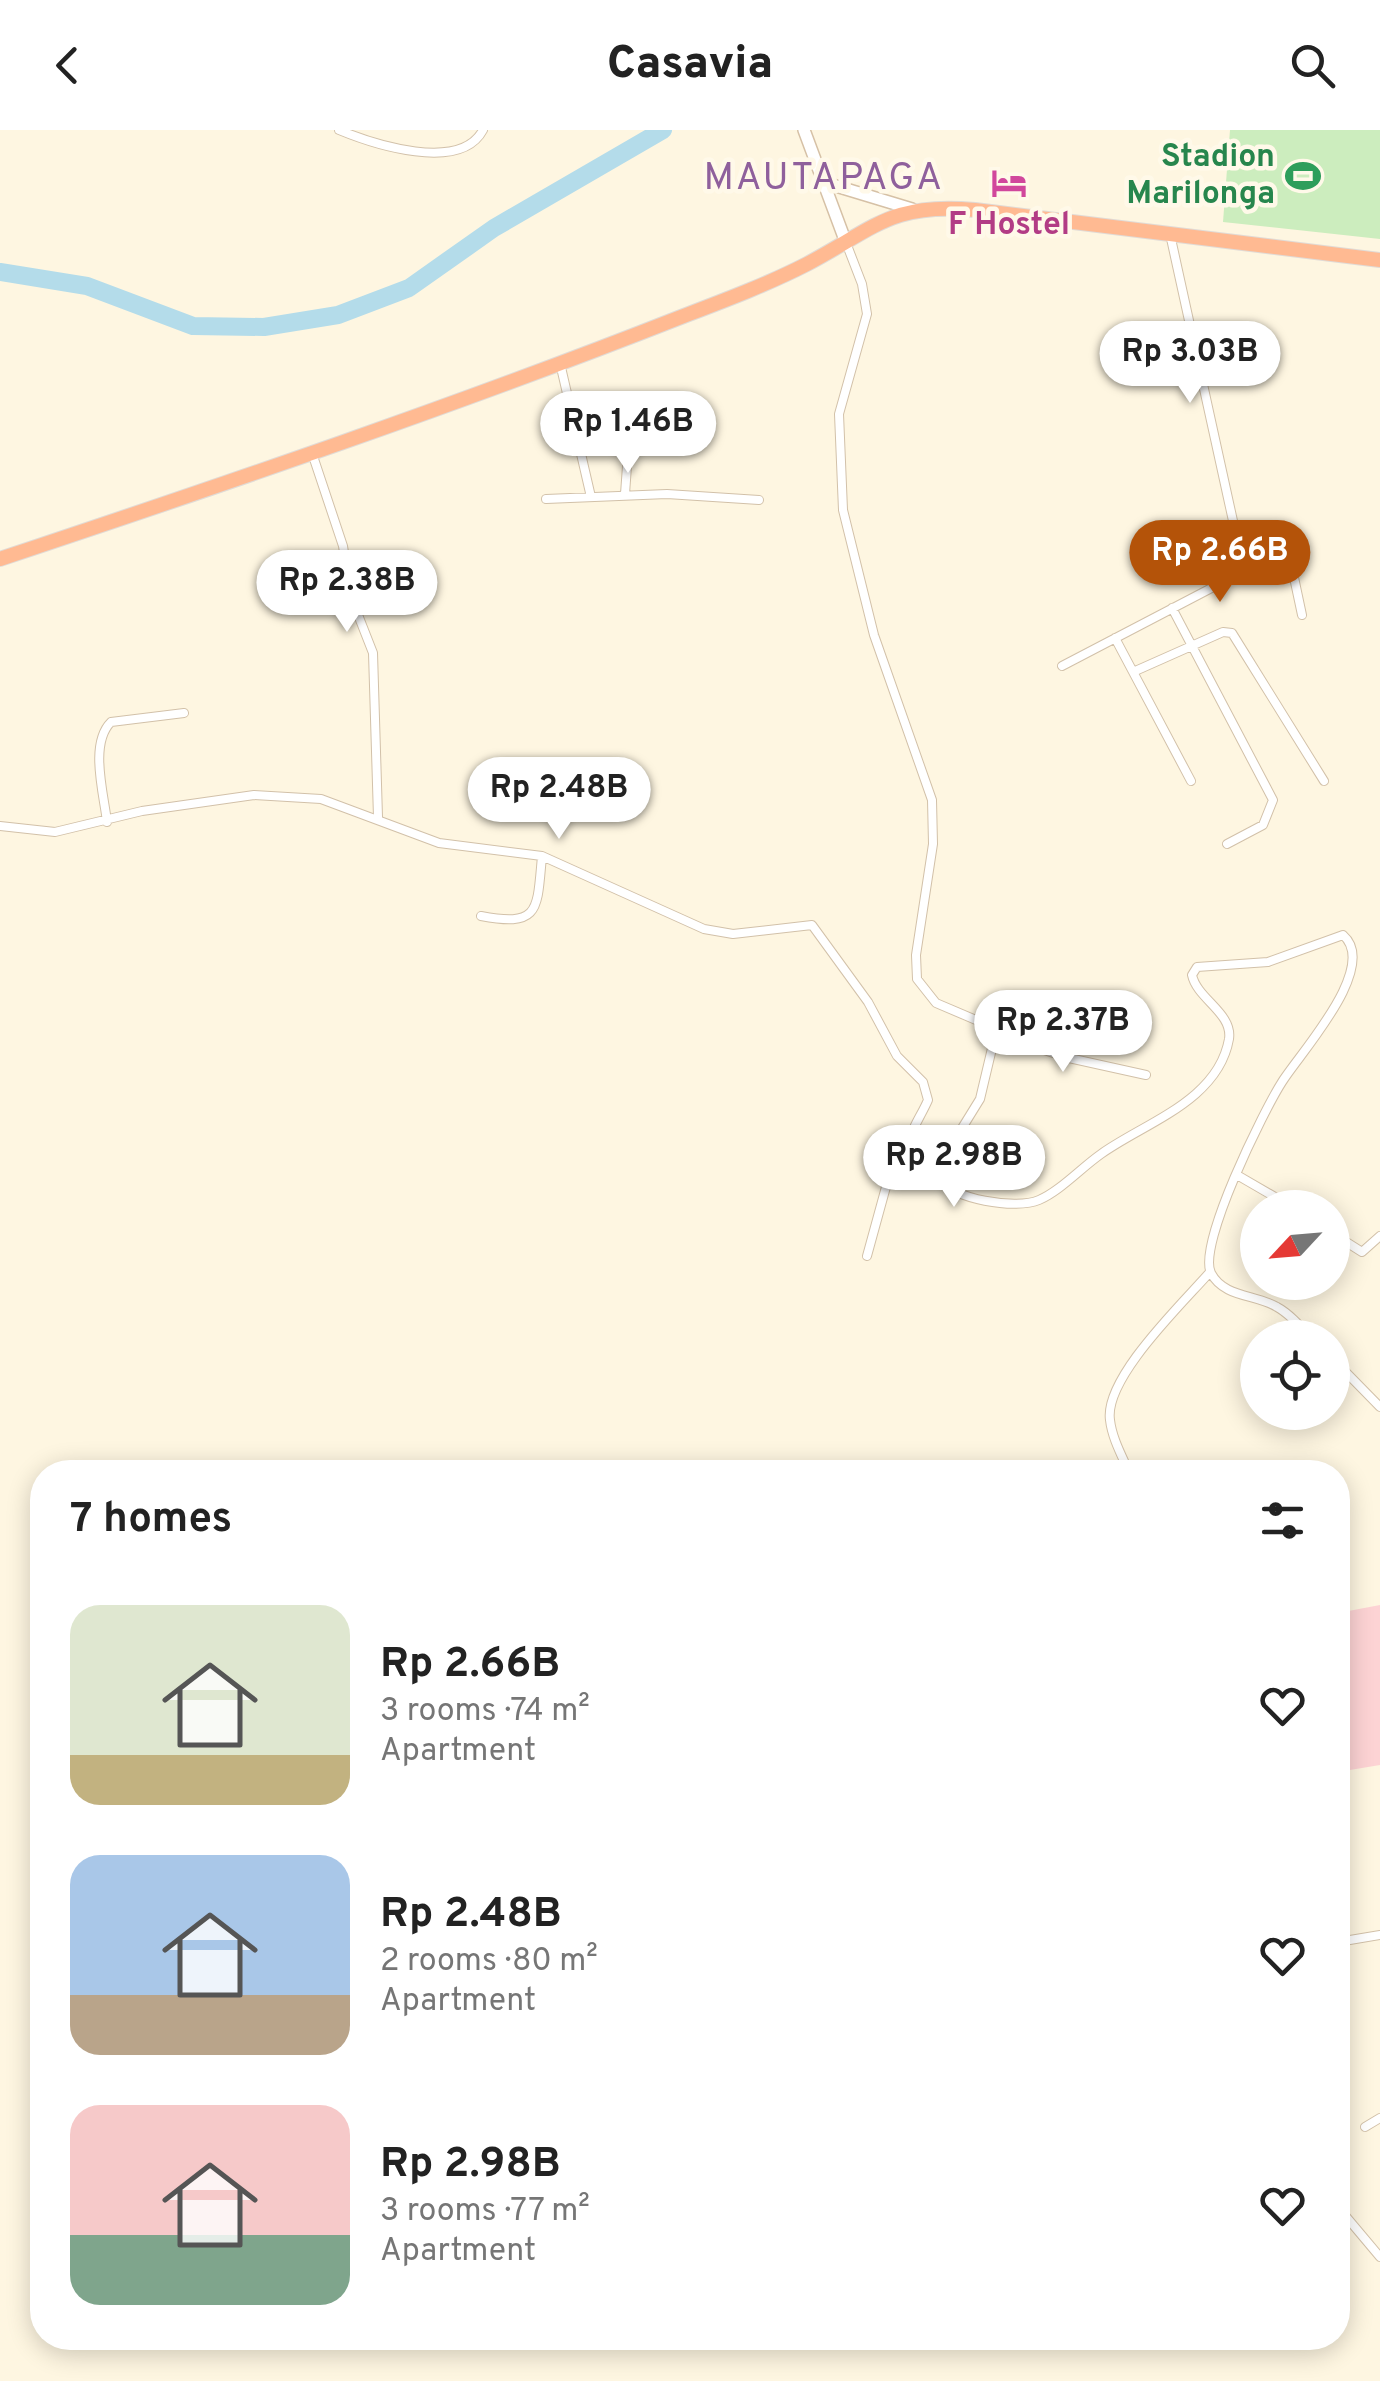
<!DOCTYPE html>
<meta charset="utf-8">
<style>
:root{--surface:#fff;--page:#f6f6f6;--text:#222;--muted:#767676;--accent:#b45309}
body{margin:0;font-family:Overpass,sans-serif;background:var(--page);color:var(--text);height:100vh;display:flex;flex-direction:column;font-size:38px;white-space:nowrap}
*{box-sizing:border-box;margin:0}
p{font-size:32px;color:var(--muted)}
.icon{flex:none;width:55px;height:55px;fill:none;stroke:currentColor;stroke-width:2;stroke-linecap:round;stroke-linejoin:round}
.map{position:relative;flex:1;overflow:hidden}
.panel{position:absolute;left:30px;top:1330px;width:1320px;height:890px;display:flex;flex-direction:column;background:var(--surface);border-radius:40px;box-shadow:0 5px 25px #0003}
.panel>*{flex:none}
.needle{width:65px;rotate:244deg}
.fabs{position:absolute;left:1240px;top:1060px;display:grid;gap:20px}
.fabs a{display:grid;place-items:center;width:110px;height:110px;border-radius:50%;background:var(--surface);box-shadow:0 5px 25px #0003;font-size:50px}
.price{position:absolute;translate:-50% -85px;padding:0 22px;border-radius:35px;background:#fff;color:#222;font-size:32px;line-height:65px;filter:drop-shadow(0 2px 5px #0008)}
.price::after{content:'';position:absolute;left:50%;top:60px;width:30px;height:22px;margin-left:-15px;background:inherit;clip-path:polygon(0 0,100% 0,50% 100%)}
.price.current{background:var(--accent);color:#fff}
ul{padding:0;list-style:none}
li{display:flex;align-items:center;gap:30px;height:250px;padding:0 40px}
li span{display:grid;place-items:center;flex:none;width:280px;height:200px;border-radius:30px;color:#555}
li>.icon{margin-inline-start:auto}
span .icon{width:120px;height:120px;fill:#fffc;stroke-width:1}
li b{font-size:42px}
h2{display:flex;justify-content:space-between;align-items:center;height:120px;padding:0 40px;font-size:42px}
header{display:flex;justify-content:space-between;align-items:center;height:130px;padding:0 40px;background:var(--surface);font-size:45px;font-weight:800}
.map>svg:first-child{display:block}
.medical{fill:#fdd3d4}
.green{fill:#ccedbe}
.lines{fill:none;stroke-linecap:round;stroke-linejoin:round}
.river{stroke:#b4dcea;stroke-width:18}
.street-casing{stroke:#d2c1a9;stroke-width:10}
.secondary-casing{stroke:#d6c1a6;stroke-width:14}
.highway-casing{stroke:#e1dbd6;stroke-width:16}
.street{stroke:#fff;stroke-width:8}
.secondary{stroke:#fff;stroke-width:11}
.highway{stroke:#ffba92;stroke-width:14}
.labels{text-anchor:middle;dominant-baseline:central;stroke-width:9;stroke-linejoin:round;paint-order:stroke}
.leisure-label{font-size:32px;font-weight:bold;fill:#27864d;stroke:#fff9e9;text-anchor:end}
.hotel-label{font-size:32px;font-weight:bold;fill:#b23c85;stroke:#fff9e9}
.quarter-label{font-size:38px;letter-spacing:2.5px;fill:#8f609c;stroke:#fff9e9}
</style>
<header><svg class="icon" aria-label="back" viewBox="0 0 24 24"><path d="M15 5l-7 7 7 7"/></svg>Casavia<svg class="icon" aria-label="search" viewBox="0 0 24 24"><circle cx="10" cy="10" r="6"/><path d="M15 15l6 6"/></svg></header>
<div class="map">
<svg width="1380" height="2251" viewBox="0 0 1380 2251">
<rect width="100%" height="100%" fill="#fef6e1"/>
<path class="medical" d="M1380,1475V1635L1350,1640L1338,1648V1483Z"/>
<path class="green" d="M1230,0H1380V109L1223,92Z"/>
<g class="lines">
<path class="river" d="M0,142L87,156L193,196L264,197L338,185L409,158L494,98L663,0"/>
<defs>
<path id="street" d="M339,0C373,14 460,43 483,0
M1170,104L1244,441
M845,110L862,154L867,184L839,284L843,380L874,505L932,670L933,714L916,825L917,849L936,873L983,893L994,910L980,969L938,1037L937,1049C953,1069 1015,1080 1039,1070C1060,1061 1081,1038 1101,1024C1144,993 1218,971 1229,909C1233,883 1197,869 1192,845L1197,837L1268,832L1343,805C1380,837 1300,923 1282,952C1264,980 1197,1115 1211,1143C1224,1168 1256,1164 1277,1177C1290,1184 1301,1197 1311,1208
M560,233L591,367
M312,323L343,416L351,467L373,523L378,687
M625,364L629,308
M546,369L667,364L759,370
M1172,478L1273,670L1263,695L1227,714
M1115,508L1191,651
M1062,536L1244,441L1292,438L1302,485
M1133,542L1223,502L1232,503L1324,651
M107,692C104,664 89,614 111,592L184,583
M0,696L55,702L142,681L254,665L321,669L439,713L542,726L704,799L733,804L812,795L868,872L897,926L923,952L928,970C917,996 897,1012 925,1035L938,1037
M481,786C540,797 537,781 542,726
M991,903L1069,928L1146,945
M1237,1045L1294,1078
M1332,1103L1362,1122L1380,1106
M867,1126L889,1046L908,1007
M1332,1228L1380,1277
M1129,1342C1122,1326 1112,1308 1110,1290C1104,1248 1183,1173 1210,1142
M1338,1812L1380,1805
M1365,1997L1380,1988
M1338,2077L1380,2127"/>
<path id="secondary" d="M804,0L845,110
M826,53L912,79"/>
<path id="highway" d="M0,429C228,353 457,275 681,187C723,171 766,155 807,134C875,98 892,72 975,80L1380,130"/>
</defs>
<use href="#street" class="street-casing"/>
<use href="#secondary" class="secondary-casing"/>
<use href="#highway" class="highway-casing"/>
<use href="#street" class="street"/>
<use href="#secondary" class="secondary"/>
<use href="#highway" class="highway"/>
</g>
<defs>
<symbol id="stadium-bare" viewBox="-9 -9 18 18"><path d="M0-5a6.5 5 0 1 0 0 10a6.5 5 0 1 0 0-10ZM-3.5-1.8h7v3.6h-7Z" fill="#2e9e5b" stroke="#fff9e9" stroke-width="2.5" paint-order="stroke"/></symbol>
<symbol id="hotel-bare" viewBox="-9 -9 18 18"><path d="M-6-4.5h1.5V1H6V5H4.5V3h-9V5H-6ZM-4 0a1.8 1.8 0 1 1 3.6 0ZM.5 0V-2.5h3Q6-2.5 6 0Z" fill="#d1479c" stroke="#fff9e9" stroke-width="2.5" paint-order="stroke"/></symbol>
</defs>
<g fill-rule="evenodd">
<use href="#stadium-bare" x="1278" y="21" width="50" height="50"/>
<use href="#hotel-bare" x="984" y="28" width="50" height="50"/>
</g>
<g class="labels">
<g class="leisure-label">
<text x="1275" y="28">Stadion<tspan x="1275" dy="37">Marilonga</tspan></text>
</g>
<g class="hotel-label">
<text x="1009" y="96">F Hostel</text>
</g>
<g class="quarter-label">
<text x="824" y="49">MAUTAPAGA</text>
</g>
</g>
</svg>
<div class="fabs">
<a><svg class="needle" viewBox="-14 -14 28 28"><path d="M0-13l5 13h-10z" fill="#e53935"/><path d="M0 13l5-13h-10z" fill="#767676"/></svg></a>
<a><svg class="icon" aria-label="locate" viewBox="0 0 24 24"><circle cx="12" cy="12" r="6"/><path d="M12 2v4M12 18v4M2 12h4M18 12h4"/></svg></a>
</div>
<b class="price" style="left:1190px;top:276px">Rp 3.03B</b>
<b class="price" style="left:628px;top:346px">Rp 1.46B</b>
<b class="price current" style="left:1220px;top:475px">Rp 2.66B</b>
<b class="price" style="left:347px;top:505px">Rp 2.38B</b>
<b class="price" style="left:559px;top:712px">Rp 2.48B</b>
<b class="price" style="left:1063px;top:945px">Rp 2.37B</b>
<b class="price" style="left:954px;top:1080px">Rp 2.98B</b>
<section class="panel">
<h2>7 homes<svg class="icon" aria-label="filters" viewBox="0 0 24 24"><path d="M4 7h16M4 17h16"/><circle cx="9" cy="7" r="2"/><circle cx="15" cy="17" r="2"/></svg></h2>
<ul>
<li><span style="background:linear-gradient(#dfe7d0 75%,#c2b280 0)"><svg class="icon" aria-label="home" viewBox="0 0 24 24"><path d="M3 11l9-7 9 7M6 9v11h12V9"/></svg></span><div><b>Rp 2.66B</b><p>3 rooms · 74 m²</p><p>Apartment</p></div><svg class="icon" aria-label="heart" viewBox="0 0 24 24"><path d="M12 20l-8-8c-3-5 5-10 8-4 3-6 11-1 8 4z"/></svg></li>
<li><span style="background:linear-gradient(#a9c7e8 70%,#b9a48a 0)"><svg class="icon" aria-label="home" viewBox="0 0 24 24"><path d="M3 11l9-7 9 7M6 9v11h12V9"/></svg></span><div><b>Rp 2.48B</b><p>2 rooms · 80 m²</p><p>Apartment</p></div><svg class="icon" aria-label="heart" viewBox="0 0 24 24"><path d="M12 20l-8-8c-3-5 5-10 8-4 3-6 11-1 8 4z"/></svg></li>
<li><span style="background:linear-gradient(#f6c9c9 65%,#7fa58c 0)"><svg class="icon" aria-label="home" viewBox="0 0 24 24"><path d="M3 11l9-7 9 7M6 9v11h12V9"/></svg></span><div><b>Rp 2.98B</b><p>3 rooms · 77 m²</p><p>Apartment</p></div><svg class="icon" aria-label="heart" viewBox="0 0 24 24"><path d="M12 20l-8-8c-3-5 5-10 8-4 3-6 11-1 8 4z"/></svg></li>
</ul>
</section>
</div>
